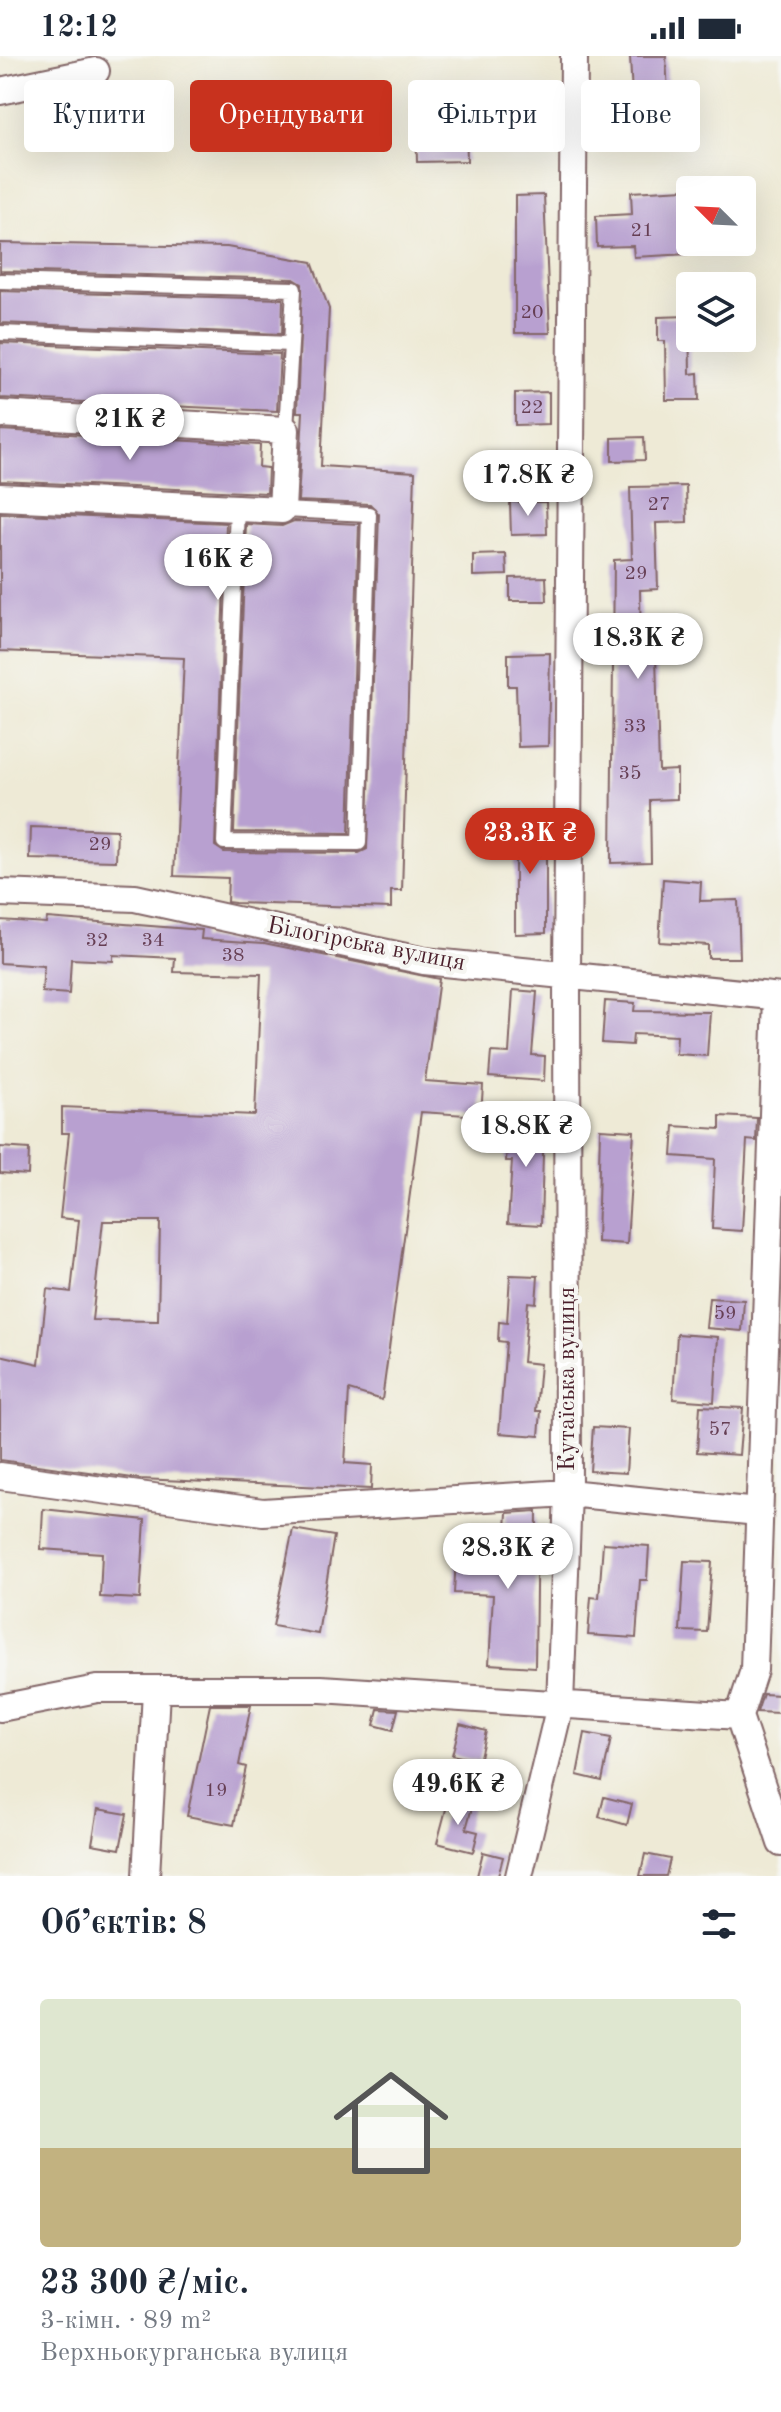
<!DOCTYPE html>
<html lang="uk">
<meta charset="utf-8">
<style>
:root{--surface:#fff;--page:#f2f2f3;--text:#1f2937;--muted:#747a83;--accent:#c8321e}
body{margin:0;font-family:"Old Standard TT",serif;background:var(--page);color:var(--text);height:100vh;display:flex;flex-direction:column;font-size:30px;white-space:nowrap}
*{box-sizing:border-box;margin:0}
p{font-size:26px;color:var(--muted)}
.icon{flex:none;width:44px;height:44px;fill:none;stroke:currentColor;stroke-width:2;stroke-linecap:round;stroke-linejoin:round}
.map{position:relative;height:1820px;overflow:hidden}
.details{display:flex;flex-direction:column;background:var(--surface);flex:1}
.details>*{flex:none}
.guide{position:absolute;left:24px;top:24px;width:734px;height:72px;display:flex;gap:16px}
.needle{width:52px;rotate:294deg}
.tools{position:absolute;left:676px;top:120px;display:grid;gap:16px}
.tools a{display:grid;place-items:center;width:80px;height:80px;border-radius:8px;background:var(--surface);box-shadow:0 8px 32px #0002;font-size:40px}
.price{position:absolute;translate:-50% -68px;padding:0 18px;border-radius:28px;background:#fff;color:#222;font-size:26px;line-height:52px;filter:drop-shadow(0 2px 4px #0008)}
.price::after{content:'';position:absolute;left:50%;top:48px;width:24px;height:18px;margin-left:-12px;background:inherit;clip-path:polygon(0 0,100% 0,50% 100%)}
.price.active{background:var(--accent);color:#fff}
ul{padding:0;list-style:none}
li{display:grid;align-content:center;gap:16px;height:424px;padding:0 40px}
li span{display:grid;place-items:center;height:248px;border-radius:8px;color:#555}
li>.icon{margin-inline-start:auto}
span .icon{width:144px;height:144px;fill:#fffc;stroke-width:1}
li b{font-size:34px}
h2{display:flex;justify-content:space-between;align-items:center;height:96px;padding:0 40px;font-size:34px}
.tag{padding:0 28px;border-radius:8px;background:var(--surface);box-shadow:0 8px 32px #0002;font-size:28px;line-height:72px}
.tag.active{background:var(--accent);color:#fff}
.status{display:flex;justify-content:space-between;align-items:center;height:56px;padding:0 40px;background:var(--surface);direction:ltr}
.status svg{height:22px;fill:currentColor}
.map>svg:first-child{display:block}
.building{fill:#b8a0d0;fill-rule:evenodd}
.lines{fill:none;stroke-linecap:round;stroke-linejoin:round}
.lane-casing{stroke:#836667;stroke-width:18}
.street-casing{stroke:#836667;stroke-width:30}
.lane{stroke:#fff;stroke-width:14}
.street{stroke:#fff;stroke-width:26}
.labels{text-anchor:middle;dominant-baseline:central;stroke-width:8;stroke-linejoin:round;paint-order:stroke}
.number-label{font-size:20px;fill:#663f54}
.street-label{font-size:24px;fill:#4a1f2b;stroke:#f6f6f2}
</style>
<div class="status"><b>12:12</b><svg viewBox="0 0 49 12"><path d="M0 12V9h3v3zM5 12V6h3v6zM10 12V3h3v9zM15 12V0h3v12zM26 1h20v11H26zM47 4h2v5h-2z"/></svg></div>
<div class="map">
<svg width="781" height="1820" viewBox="0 0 781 1820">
<rect width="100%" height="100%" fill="#f6f6f2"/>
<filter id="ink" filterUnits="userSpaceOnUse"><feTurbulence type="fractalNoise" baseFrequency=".0125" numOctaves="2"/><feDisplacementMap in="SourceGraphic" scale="16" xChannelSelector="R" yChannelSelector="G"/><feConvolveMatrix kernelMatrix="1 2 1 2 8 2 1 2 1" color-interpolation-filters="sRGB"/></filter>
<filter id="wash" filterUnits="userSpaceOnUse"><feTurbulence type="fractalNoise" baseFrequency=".006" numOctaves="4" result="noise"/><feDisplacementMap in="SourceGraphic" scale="32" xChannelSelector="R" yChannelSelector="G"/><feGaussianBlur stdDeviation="1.8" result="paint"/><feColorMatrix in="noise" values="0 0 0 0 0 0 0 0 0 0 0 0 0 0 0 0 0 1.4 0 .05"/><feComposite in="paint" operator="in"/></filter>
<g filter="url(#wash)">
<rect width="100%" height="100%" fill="#eeead6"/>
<g id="blocks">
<path class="building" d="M630,0H666L668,39L632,40Z
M551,55V80L518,81V56Z
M466,67L467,105L417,106L416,68Z
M685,133L689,198L634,201L633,190L597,191L596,160L632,158L631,136Z
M544,139L550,277H515V140Z
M0,187L227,191L312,206L329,253L321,410L415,416L402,835H391V852L235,847L227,846L228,822L174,820L184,602L0,595V457L226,467L215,790L224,796L359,797L367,793L379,458L370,448L298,445L303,356H297L302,228L294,223L0,215Z
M0,235L283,243L282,278L0,267Z
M689,260L690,318L698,317L699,344H666L665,285H658V261Z
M0,287L280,298L277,355L0,342Z
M549,336V368L515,369V337Z
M0,374L260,389L259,411L268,412L267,437L0,425Z
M644,381L645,404L612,405V382Z
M686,430L687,466L656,467L658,533L640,534L641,598H656L659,715L677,714V743L650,744L651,806L611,807L614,504L632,503L630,431Z
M510,446H546L547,478L511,479Z
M294,465L359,468L349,777L234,776L246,468L282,470Z
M506,498L507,519L473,520V499Z
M546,521L547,545H510V522Z
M550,597L548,690L518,691L516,630H508V598Z
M546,761V877L515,878V762Z
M31,771L117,774L116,805L30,803Z
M663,823L701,826L700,845L738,844L740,902H708V889L659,886Z
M47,862L202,874L201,883L264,887L439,923L425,1025L483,1029L481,1060L421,1056L382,1344L349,1334L345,1407L372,1409L371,1433L140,1423L0,1404V1299L39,1308L47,1233L71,1236L79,1164L60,1162L69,1077H62V1051L255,1059L261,918L174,916L175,902L113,899V905L71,903L69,938L42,936L44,910L0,907V864L46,867ZM103,1165H160L158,1265L92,1264Z
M513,934L537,936L532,999L545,1000L544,1025L489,1021L491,996L509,997Z
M605,945L635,947L634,955L710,956L707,1000L676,998L677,980L633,978L632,989L602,987Z
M509,1060L544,1062L541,1169L508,1167L512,1105H506Z
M720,1060L757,1062L756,1085L747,1084L742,1175L712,1173L715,1103L672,1100L674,1070L720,1073Z
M600,1073L634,1075L627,1188L597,1186Z
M0,1091L29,1093L28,1119L0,1117Z
M510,1219L538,1220L536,1247L528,1246L523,1306L540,1308L536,1355H541L539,1380L499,1377L506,1286L498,1285L499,1266L507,1267Z
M709,1242L744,1244L742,1275L706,1272Z
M677,1278L718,1281L714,1346L673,1343Z
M700,1350L743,1352L739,1399L697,1396Z
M593,1371L629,1373L626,1417L590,1415Z
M43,1453L145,1464L140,1543L100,1541L102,1497L41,1493Z
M537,1455L535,1611L489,1608L493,1539L454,1537L456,1501L504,1504L507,1457Z
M293,1473L334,1480L318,1578L273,1570Z
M603,1487L649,1490L647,1524H640L636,1582L588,1579L591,1541L599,1542Z
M684,1505L712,1506L707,1576L680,1575Z
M763,1638L780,1639L779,1657L757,1656Z
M210,1649H251L239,1709L246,1711L234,1769L187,1760Z
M378,1653L398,1654L393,1674L374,1669Z
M460,1668L486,1675L479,1705L452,1699Z
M585,1677L611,1682L602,1725L577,1719Z
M604,1741L632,1748L627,1769L599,1761Z
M449,1742L473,1748L466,1773L478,1776L473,1796L437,1787Z
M98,1753L127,1758L120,1793L92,1788Z
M483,1796L503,1801L498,1820H477Z
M645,1798L670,1803L666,1820H640Z"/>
</g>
</g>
<g filter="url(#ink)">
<use href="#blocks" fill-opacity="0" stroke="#836667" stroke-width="2"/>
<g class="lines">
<defs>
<path id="lane" d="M0,225L294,233L291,288
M0,277L291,288L286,374
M237,452L224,786L359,787L369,458L282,454"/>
<path id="street" d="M0,35L96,15
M0,358L286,374L282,454L0,441
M0,837L135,842L424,905L781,941
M777,941L754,1614L739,1660L781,1787
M0,1420L263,1456L568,1437L758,1456
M0,1652L97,1633H321L739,1660
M146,1820L156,1635
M519,1820L560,1649L568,1437L567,917L574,0"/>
</defs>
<use href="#lane" class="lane-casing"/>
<use href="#street" class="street-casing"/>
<use href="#lane" class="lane"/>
<use href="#street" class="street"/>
</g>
</g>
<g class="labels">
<g class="number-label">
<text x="642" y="175">21</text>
<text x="532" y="257">20</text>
<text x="532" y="352">22</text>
<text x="659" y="449">27</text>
<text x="636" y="518">29</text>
<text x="635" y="671">33</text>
<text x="630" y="718">35</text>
<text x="100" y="789">29</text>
<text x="97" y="885">32</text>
<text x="153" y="885">34</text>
<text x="233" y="900">38</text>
<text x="725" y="1258">59</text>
<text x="720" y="1374">57</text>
<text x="216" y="1735">19</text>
</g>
<g class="street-label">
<text transform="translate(366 889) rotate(11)">Білогірська вулиця</text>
<text transform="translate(568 1323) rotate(-90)">Кутаїська вулиця</text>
</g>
</g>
</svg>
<div class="tools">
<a><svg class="needle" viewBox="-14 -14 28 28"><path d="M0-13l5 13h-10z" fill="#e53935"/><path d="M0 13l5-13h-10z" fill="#747a83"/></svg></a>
<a><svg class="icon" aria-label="layers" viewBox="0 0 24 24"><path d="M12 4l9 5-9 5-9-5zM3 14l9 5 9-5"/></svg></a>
</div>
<b class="price" style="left:130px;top:406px">21K ₴</b>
<b class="price" style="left:528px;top:462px">17.8K ₴</b>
<b class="price" style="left:218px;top:546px">16K ₴</b>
<b class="price" style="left:638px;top:625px">18.3K ₴</b>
<b class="price active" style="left:530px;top:820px">23.3K ₴</b>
<b class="price" style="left:526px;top:1113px">18.8K ₴</b>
<b class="price" style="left:508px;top:1535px">28.3K ₴</b>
<b class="price" style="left:458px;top:1771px">49.6K ₴</b>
<div class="guide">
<a class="tag">Купити</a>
<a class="tag active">Орендувати</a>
<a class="tag">Фільтри</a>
<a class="tag">Нове</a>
</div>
</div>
<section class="details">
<h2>Об’єктів: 8<svg class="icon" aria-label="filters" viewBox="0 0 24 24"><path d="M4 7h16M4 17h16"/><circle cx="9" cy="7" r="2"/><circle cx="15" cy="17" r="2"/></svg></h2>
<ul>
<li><span style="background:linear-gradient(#dfe7d0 60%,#c2b280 0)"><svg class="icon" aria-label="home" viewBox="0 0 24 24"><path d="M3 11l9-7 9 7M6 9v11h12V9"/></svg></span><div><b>23 300 ₴/міс.</b><p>3-кімн. · 89 m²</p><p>Верхньокурганська вулиця</p></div></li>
</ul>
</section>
